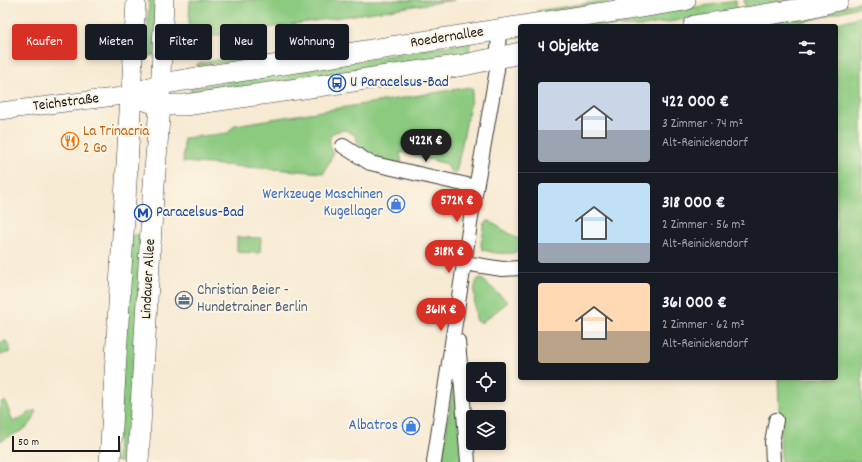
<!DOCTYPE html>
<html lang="de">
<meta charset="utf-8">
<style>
:root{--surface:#171b24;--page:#242831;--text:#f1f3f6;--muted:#9ea1a6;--line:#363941;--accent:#d93025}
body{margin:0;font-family:Dekko,sans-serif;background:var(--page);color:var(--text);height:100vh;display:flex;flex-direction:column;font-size:15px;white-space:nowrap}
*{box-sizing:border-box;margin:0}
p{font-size:13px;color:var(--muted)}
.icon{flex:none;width:22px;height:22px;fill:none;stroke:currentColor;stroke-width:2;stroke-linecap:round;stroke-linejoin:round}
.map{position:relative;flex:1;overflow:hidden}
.panel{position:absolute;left:518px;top:24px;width:320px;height:356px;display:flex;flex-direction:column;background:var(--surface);border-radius:4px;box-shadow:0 2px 6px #0003}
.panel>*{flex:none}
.guide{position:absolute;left:12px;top:24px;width:380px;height:36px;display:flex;gap:8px}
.tools{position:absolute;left:466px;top:362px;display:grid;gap:8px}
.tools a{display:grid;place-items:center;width:40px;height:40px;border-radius:4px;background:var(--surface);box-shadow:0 2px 6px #0003;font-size:20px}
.scale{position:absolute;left:12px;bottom:10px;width:108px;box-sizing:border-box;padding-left:4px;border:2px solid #1c1c1c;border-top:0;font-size:11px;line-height:14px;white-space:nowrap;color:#1c1c1c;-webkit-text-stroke:3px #fcf5e5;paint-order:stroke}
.price{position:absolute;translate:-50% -34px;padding:0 9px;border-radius:14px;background:var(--accent);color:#fff;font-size:13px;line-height:26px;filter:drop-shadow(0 1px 2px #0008)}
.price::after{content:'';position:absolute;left:50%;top:24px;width:12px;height:9px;margin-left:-6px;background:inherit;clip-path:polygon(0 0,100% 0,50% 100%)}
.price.on{background:#222;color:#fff}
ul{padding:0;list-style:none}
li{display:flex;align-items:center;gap:12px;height:100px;padding:0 20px}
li+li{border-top:1px solid var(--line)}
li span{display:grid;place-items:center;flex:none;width:112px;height:80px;border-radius:4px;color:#555}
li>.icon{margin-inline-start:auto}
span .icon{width:48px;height:48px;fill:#fffc;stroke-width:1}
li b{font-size:17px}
h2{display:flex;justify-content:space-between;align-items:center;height:48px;padding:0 20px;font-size:17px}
.chip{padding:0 14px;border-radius:4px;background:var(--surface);box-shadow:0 2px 6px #0003;font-size:14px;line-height:36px}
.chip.on{background:var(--accent);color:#fff}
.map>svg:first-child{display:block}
.green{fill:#8cca80;stroke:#54734e}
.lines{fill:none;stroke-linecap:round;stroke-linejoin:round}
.minor-casing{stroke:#3d3b37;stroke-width:16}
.tertiary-casing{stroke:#3d3b37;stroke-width:18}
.secondary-casing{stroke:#3d3b37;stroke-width:20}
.primary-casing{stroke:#3d3b37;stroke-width:22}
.minor{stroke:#fff;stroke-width:14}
.tertiary{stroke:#fff;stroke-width:17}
.secondary{stroke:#fff;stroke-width:19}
.primary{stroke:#fff;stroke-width:21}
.labels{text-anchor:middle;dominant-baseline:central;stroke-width:4;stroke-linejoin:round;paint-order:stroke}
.street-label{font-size:15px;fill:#1c1c1c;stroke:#fcf5e5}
.transit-label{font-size:15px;fill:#164399;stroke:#fcf5e5;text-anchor:start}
.food-label{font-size:15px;fill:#c56008;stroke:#fcf5e5;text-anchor:start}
.shop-label{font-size:15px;fill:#366cbe;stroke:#fcf5e5;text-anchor:end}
.service-label{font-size:15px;fill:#4e5e75;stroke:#fcf5e5;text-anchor:start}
</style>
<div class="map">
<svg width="862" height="462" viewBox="0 0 862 462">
<rect width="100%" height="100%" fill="#fcf5e5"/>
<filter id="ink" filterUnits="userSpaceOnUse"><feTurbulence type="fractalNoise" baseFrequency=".025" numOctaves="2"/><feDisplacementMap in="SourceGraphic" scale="8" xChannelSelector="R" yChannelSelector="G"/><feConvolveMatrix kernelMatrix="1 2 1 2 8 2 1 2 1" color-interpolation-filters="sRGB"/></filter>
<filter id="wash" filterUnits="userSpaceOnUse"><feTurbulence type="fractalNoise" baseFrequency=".012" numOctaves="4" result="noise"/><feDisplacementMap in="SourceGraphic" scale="16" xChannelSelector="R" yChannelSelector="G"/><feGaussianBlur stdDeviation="0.9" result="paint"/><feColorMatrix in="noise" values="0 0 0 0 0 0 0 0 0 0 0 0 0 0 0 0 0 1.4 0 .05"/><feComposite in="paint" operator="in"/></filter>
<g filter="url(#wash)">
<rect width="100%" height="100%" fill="#f7ead3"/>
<path class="green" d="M149,0H157L154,55L146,57Z
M190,0H454L188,40Z
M610,0H633L537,15V11Z
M744,0H805L746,10Z
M736,1L737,11L643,26H571Z
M862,1V6L806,21L774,26H748L842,7Z
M862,16V462H781L778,378H836V26H827Z
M470,42L469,53L191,96V88Z
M254,49L255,58L197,67V64L228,58Z
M470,87L473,90L456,173H451L447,164L400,152L402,165C384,161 360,158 356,136L346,130C328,131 327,139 333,154L324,173L183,162L184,138L228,133L235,125Z
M487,221H489L520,240V251C510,255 492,254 482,249L481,245L485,223Z
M129,235H144L132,462H117Z
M237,237L261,238L260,253L237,252Z
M478,279H482L508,302L481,323L477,321L476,318C475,309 472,286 478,279Z
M6,341L10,347V352L0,355V343Z
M454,377H456L461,462H442Z
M5,401L13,422L35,410C37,428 13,434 0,441V403Z"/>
</g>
<g filter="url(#ink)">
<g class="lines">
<defs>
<path id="minor" d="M343,146L370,163L476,187
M464,263L502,269L520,268
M458,341L468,462
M434,462L472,211L497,70L499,29
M773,462L772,442L776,420"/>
<path id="tertiary" d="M0,111L131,95"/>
<path id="secondary" d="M131,95L136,0
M160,100L164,0"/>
<path id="primary" d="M694,26L801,9L838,0
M131,95L161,84L196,78L685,0
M131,95L160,105H185L464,65L520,53
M110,462L131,95
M138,462L152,211L160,105"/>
</defs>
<use href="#minor" class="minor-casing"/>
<use href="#tertiary" class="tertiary-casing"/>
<use href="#secondary" class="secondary-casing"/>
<use href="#primary" class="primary-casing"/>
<use href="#minor" class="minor"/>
<use href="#tertiary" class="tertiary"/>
<use href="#secondary" class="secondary"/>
<use href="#primary" class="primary"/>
</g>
</g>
<defs>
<symbol id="bus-ring" viewBox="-11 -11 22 22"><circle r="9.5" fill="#fcf5e5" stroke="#1a4fb4" stroke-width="1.5"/><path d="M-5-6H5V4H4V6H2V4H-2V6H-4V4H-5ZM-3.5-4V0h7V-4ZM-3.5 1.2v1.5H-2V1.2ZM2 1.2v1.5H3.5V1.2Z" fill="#1a4fb4"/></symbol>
<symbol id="restaurant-ring" viewBox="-11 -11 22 22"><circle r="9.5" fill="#fcf5e5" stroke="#e8710a" stroke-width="1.5"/><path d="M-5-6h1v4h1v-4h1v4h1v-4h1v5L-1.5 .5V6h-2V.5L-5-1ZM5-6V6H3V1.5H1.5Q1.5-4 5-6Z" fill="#e8710a"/></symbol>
<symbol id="shop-ring" viewBox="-11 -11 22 22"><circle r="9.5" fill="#fcf5e5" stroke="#3f7fe0" stroke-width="1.5"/><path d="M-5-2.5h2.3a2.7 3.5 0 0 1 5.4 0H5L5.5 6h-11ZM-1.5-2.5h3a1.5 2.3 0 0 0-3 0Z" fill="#3f7fe0"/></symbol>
<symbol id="metro-ring" viewBox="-11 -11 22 22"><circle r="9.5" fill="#fcf5e5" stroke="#1a4fb4" stroke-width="1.5"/><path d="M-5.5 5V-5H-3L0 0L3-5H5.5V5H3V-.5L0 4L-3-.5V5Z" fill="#1a4fb4"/></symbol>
<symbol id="office-ring" viewBox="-11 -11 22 22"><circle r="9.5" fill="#fcf5e5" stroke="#5c6f8a" stroke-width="1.5"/><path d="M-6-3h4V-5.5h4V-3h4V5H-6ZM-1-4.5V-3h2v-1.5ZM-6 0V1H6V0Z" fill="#5c6f8a"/></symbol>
</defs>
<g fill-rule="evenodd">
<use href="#bus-ring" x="327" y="73" width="20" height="20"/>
<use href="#restaurant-ring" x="60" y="131" width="20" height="20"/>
<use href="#shop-ring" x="386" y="194" width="20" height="20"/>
<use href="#metro-ring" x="133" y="203" width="20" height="20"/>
<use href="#office-ring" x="174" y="290" width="20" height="20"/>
<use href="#shop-ring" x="401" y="416" width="20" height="20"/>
</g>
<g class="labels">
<g class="street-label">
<text transform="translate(447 38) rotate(-9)">Roedernallee</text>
<text transform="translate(66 103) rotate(-7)">Teichstraße</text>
<text transform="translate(149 279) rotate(-87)">Lindauer Allee</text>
</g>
<g class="transit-label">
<text x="350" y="83">U Paracelsus-Bad</text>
<text x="156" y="213">Paracelsus-Bad</text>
</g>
<g class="food-label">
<text x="83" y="132">La Trinacria<tspan x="83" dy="17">2 Go</tspan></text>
</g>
<g class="shop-label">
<text x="383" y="195">Werkzeuge Maschinen<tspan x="383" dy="17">Kugellager</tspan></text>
<text x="398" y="426">Albatros</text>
</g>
<g class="service-label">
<text x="197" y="291">Christian Beier -<tspan x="197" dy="17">Hundetrainer Berlin</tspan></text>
</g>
</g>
</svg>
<div class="tools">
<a><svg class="icon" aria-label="locate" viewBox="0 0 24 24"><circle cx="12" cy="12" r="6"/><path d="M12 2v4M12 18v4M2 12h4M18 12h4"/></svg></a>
<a><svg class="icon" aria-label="layers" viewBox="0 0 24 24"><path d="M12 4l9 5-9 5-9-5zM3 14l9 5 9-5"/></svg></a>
</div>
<div class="scale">50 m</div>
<b class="price on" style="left:426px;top:163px">422K €</b>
<b class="price" style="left:457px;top:223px">572K €</b>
<b class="price" style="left:449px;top:274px">318K €</b>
<b class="price" style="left:441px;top:332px">361K €</b>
<div class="guide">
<a class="chip on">Kaufen</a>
<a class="chip">Mieten</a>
<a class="chip">Filter</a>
<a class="chip">Neu</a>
<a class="chip">Wohnung</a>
</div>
<section class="panel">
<h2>4 Objekte<svg class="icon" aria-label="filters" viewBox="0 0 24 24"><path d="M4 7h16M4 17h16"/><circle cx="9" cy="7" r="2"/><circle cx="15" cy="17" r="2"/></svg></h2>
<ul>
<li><span style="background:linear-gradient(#c9d6e8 60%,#9aa5b1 0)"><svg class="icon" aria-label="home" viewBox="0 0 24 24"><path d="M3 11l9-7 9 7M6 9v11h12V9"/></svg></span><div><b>422 000 €</b><p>3 Zimmer · 74 m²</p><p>Alt-Reinickendorf</p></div></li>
<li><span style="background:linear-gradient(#bfe0f5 75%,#9aa5b1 0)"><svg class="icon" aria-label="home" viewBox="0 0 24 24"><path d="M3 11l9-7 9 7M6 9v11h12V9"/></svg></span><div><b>318 000 €</b><p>2 Zimmer · 56 m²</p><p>Alt-Reinickendorf</p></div></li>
<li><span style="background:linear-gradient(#ffd9b3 60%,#b9a48a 0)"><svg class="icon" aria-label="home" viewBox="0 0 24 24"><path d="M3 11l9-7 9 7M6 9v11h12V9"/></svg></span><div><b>361 000 €</b><p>2 Zimmer · 62 m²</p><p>Alt-Reinickendorf</p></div></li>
</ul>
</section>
</div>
